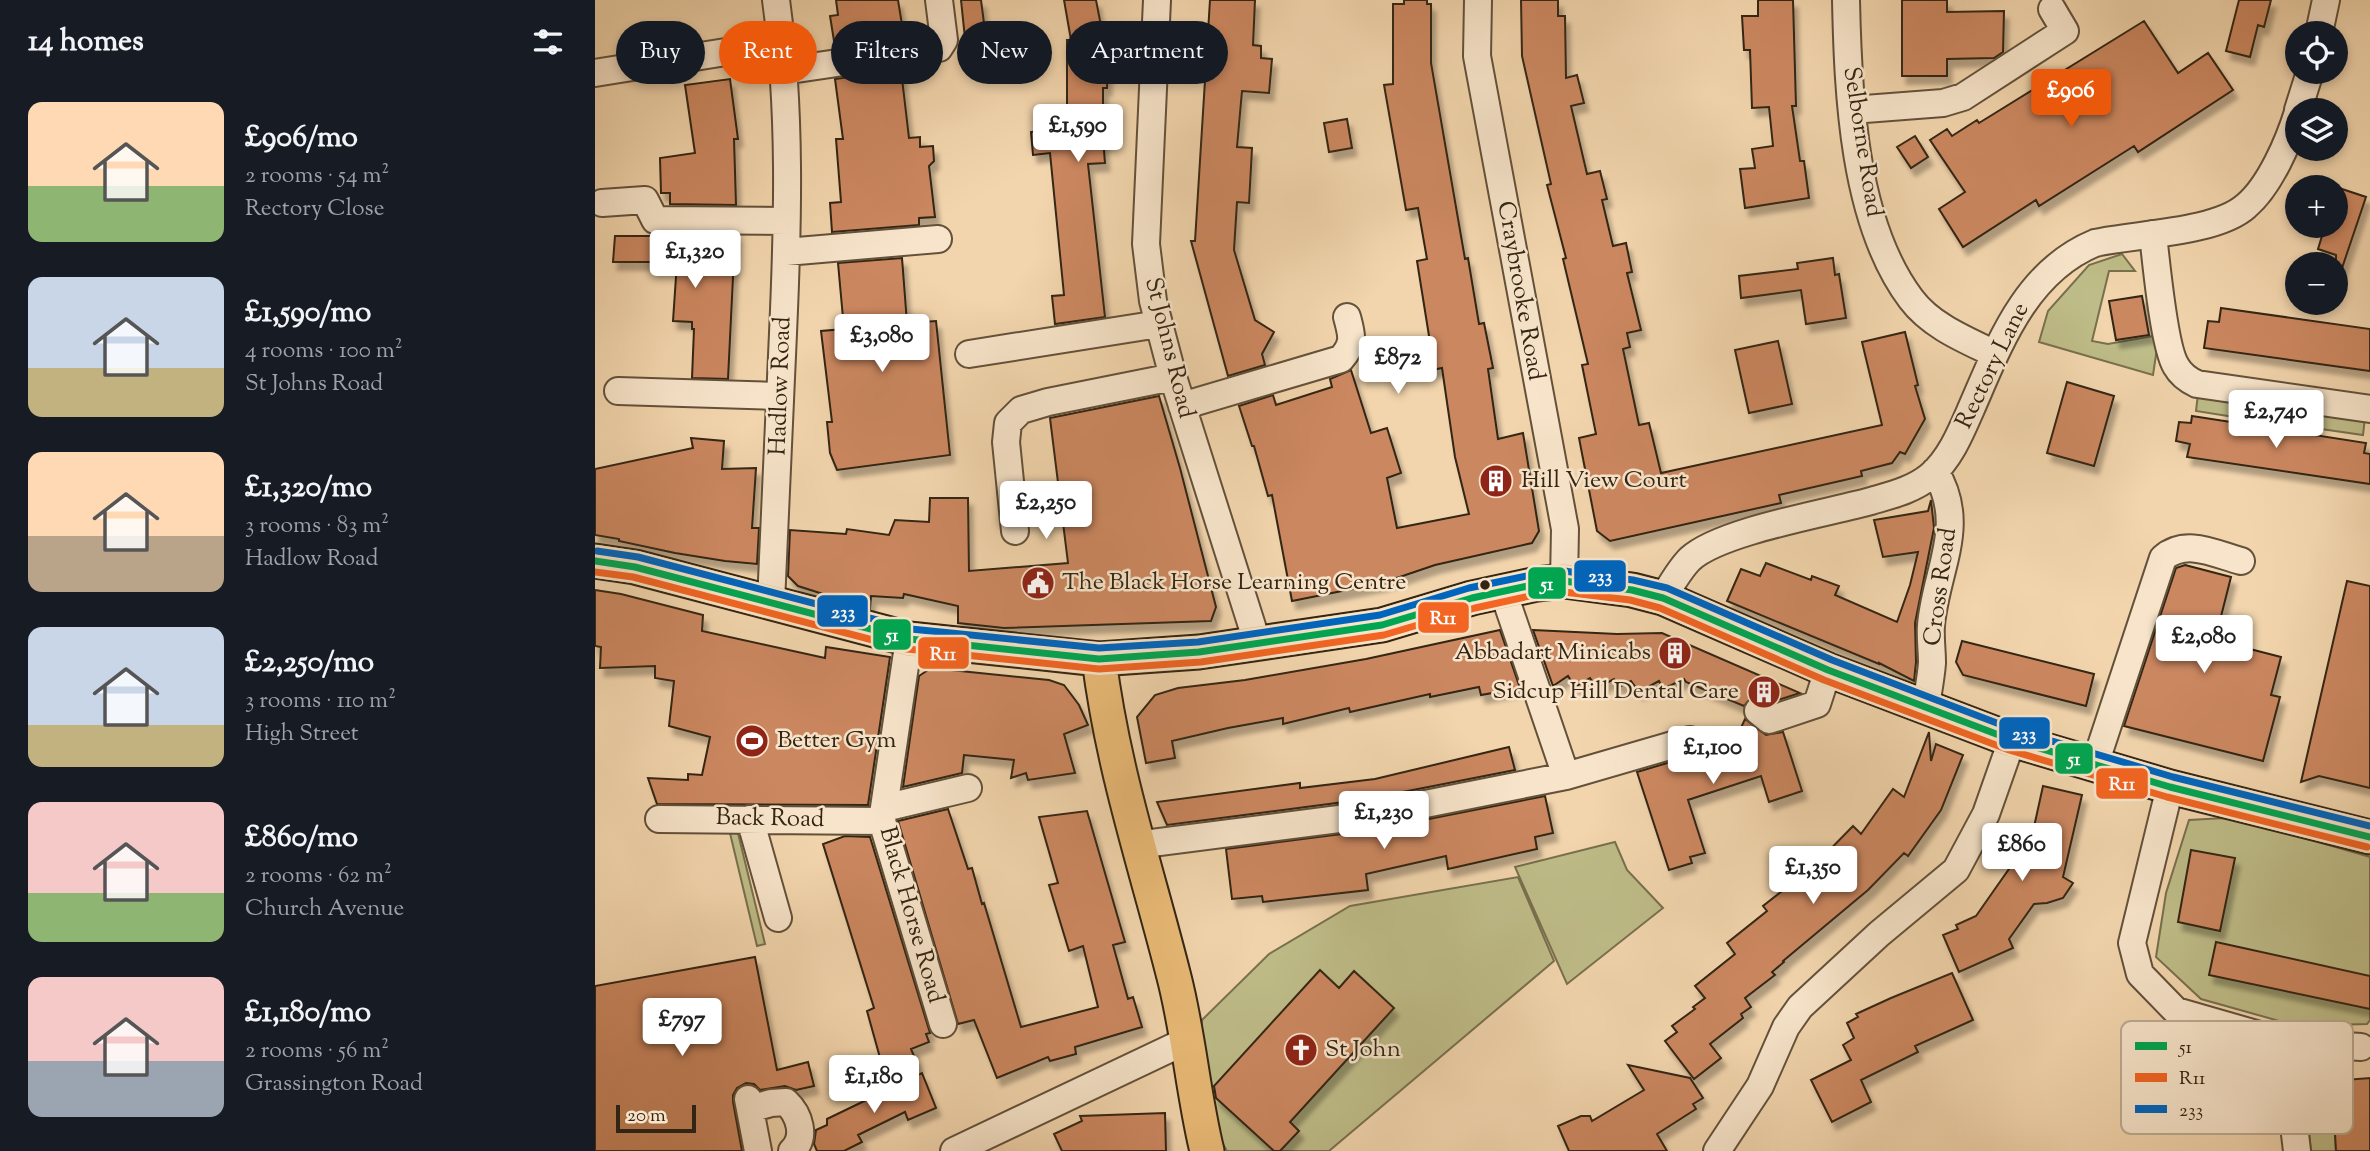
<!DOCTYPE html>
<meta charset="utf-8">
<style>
:root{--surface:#171b24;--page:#20242c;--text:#f1f3f6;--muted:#9ea1a6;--accent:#ea580c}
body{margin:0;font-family:"Sorts Mill Goudy",serif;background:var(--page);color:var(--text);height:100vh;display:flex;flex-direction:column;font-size:26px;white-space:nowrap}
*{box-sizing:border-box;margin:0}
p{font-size:23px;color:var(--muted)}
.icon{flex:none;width:38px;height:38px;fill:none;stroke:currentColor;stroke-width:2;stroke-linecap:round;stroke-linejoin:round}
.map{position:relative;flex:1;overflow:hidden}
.side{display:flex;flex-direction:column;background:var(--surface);width:595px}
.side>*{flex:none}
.banner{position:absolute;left:21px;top:21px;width:665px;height:63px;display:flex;gap:14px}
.tools{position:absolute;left:1690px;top:21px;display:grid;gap:14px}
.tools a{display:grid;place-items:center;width:63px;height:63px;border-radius:50%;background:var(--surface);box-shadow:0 4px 10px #0003;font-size:35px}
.scale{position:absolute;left:21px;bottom:18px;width:80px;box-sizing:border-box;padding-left:7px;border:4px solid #332513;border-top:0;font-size:19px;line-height:24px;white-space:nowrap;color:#332513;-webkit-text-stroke:5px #f7e4ca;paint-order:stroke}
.price{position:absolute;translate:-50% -60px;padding:0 16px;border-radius:7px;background:#fff;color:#222;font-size:23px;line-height:46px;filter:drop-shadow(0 2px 4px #0008)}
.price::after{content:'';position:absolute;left:50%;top:42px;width:21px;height:16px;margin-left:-10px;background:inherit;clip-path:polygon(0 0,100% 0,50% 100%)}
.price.selected{background:var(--accent);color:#fff}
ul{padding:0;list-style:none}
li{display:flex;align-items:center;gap:21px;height:175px;padding:0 28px}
li span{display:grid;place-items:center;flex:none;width:196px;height:140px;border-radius:14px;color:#555}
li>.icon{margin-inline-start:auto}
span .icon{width:84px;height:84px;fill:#fffc;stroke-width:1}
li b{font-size:30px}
h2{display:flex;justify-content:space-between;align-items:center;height:84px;padding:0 28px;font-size:30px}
.chip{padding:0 24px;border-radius:32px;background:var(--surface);box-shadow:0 4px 10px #0003;font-size:24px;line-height:63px}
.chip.selected{background:var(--accent);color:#fff}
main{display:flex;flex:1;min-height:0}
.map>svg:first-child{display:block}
.green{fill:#bebc88;stroke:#78704e;stroke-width:2}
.building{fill:#cb8760;stroke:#332513;stroke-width:2;filter:url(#shadow)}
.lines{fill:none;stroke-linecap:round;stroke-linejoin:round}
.minor-casing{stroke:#63513a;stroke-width:30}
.major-casing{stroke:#332513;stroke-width:37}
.minor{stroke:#f7e4ca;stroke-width:26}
.major{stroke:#e9ba76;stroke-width:33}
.bus-1-casing{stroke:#f7e4ca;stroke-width:12}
.bus-2-casing{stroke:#f7e4ca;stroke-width:12}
.bus-3-casing{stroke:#f7e4ca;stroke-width:12}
.bus-1{stroke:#00a651;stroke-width:7}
.bus-2{stroke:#f26522;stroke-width:7}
.bus-3{stroke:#0065bd;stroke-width:7}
.bus-dot{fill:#332513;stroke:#f7e4ca;stroke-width:2.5}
.labels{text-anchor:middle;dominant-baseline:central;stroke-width:5;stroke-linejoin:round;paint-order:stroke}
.street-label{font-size:24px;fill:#332513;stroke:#f7e4ca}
.poi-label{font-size:24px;fill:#332513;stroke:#f7e4ca;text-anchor:start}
.key{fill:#f7e4ca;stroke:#bcab93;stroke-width:2}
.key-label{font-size:19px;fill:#332513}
.line-badge{stroke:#f7e4ca;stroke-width:2.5}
.badge-label{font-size:19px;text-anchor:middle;font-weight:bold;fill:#fff}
</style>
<main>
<section class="side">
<h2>14 homes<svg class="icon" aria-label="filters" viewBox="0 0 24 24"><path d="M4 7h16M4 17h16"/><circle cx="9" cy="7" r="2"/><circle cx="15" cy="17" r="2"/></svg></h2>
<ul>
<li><span style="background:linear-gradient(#ffd9b3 60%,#8fb573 0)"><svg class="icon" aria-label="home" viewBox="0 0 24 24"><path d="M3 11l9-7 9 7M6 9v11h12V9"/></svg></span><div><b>£906/mo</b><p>2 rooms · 54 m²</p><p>Rectory Close</p></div></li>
<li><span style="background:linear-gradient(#c9d6e8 65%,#c2b280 0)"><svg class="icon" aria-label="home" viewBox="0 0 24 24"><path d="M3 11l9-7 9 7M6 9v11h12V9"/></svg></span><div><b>£1,590/mo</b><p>4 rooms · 100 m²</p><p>St Johns Road</p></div></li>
<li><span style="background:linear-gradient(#ffd9b3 60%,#b9a48a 0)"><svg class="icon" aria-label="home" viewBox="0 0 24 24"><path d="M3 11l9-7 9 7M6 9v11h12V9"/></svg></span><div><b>£1,320/mo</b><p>3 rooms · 83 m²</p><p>Hadlow Road</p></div></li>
<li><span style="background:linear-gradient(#c9d6e8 70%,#c2b280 0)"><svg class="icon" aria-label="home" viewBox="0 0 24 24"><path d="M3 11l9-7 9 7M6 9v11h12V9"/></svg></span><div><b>£2,250/mo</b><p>3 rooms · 110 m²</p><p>High Street</p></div></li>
<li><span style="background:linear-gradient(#f6c9c9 65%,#8fb573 0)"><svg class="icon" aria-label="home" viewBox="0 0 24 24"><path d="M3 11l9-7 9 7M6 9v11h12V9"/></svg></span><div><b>£860/mo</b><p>2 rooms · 62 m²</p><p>Church Avenue</p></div></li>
<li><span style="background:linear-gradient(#f6c9c9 60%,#9aa5b1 0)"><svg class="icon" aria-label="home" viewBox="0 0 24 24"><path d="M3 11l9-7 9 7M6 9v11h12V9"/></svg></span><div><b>£1,180/mo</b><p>2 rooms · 56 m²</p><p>Grassington Road</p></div></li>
</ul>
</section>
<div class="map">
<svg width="1775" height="1151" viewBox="0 0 1775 1151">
<defs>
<filter id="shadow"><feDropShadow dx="4.5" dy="8" stdDeviation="2" flood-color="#0004"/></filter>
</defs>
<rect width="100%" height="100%" fill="#f2d5ad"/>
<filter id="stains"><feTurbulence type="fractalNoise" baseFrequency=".00286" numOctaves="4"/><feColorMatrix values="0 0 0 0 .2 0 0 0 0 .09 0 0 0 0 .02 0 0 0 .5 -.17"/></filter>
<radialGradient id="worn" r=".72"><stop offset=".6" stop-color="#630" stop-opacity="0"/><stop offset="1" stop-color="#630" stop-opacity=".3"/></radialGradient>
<path class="green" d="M1527,254L1540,271H1514L1497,341L1513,344L1564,335L1558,375L1444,342L1453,311L1494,265Z
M1603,394L1674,405L1671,422L1601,411Z
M1707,408L1770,417L1768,435L1705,426Z
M1630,818L1682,830L1775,857V1020L1772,1024L1702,1026L1606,999L1561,957L1571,893L1594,820Z
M134,829H142L170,944L162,946Z
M1020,842L1032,870L1068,908L972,984L920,867Z
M923,877L959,961L734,1151H632L608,1111L604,1077L607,1020L674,954L755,906Z
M1739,1120L1741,1151H1716L1713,1122Z"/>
<path class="building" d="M241,0H303L309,37L240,47L235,16L243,15Z
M366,0H386L392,46L371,48Z
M469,0H501L513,62L512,88H508V113H506L510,163L493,164L510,317L460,324L457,296L469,295L455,153L438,155L436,132L443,131L442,123L472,121V40H476Z
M615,0H660L658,45L666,46V58L677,59L674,93L647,91L642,147L657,148L656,167L654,203L642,202L639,250L660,320L679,332L667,354L670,365L633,376L596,241H600Z
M809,0H832V4H836V63L870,259L873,258L884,324L889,323L898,368L893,369L903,439L928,433L944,531L937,543L840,565L787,583L697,601L677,495L673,496L659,446H657L644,406L678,395L681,405L737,387L735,379L756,370L776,433L792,428L806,473L792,478L802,528L874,514L860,457L847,368L837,370L832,343L835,342L822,261L832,259L823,208L811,210L789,85L798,84V4H809Z
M926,0H963V16H970L971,78L982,75L989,103L976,106L992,174L1005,171L1012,199L1007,200L1018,246L1031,243L1037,272L1032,273L1046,330L1032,333L1035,347L1028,349L1044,425L1054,423L1066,473L1287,425L1267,342L1310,332L1323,385L1320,386L1330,419L1310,454L1305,452L1297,463L1266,471L1267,476L1184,495L1186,503L1015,541L1002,531L984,438L1001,434L987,365L993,364L968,259L971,258L952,185L956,184L927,56Z
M1163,0H1198L1201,106H1197L1205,161H1209L1214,198L1150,208L1145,169L1160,168L1157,149L1178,146L1174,107L1157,108L1155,50H1149L1147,16H1163Z
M1307,0H1352V12L1409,11L1408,52L1399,58L1352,59V76H1307Z
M1644,0H1676L1669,27L1663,25L1655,57L1631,51Z
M1549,21L1583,73L1613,53L1638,90L1543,152L1539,146L1444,206L1441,200L1368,247L1344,209L1370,192L1335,140L1352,129L1357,136L1382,120L1384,123Z
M306,70L314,138L325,137V147L338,146L339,161L334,166L340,217L324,218V225L237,232L235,203L246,202L241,139H248L240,79Z
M135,79L143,139H139L141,205L75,204V193H66L65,158L100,153L90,85Z
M752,119L757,148L734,152L729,123Z
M1320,136L1333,157L1316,168L1302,147Z
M1741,187L1771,197L1745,274L1741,273V255L1723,249L1730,226H1741Z
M20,236H140L133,379L97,378L99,329H97V322L78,321L82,262H18Z
M307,258L312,323L341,321L355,455L242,470L235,453L232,422H237L226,331L249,329L243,263Z
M1238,258L1240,275L1244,274L1251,318L1211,324L1206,290L1146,298L1144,276L1203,269L1202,263Z
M1547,296L1554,335L1521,340L1514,301Z
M1626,308L1775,329V371L1609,348L1613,321L1624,322Z
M1183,341L1197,404L1154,413L1140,350Z
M1472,382L1519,396L1499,466L1452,453Z
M564,396L585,468L621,607L616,621L409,628L363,623V606L309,594L308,598L276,596L275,609L203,586L193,576L195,530L251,534L252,529L294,535L300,520L334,522L335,498H373L374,571L473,563L455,418Z
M1597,416L1771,443L1769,453L1775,454V484L1592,457L1595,444L1581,441L1584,422L1596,423Z
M96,438L129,441L127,469L161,468L157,528H164L162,564L130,561L80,553L24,541V539L0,535V469L98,448Z
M1336,500L1339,528L1320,623L1321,662L1319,681L1284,663V664L1132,601L1146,569L1165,576L1171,563L1216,580L1217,576L1244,586L1240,595L1302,622L1315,585L1323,552L1288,557L1279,520L1333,511Z
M1590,565L1636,577L1620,640L1686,657L1676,695L1685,697L1668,761L1529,726L1581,568Z
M1752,581L1775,586V788L1724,776L1706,782Z
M0,590L26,594L108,615L107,631L230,658L231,647L295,657L273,805L62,804L53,778L93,780V774L107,775L115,737L74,726L79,681L60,678V666L5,668L6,647L0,646Z
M905,630L925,688L886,695L884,687L835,697V694L755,712L754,708L688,724V718L633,728L577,741L580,758L551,763L542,717L560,695L583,688L650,680L771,659Z
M938,630L1022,634L1067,633L1205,693L1177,702L1166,696H1158L1149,706L1091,682L1089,679L1068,689L1064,681L1044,692L1036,681L1024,687L1019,679L1002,688L995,678L980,687L973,676L958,686Z
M1367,641L1499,674L1491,706L1368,675L1361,662Z
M336,668L454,680L469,685L484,705L493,725L469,734L480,773L433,780L431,773L416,778L419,760L369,755L367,773L308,787L324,676Z
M1150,719L1171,735L1188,732L1207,791L1174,802L1166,776L1093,800L1110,853L1095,857L1097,863L1074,870L1042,772L1089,758L1090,760L1139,743Z
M1334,732L1336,761L1341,744L1368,755L1346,810L1313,856L1309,853L1273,890L1188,961L1189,962L1177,972L1180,975L1150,998L1156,1007L1146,1014L1148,1018L1115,1044L1126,1058L1099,1079L1070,1041L1082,1032L1077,1026L1100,1009L1098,1007L1110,998L1100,986L1140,954L1132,943L1172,911L1168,906L1221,864L1258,826L1266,834L1298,789L1309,797Z
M914,747L920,770L772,799L572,825L562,802L705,783V788L780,779Z
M1448,786L1487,795L1468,877L1478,883L1468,898L1452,903L1439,904L1414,939L1418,948L1364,972L1348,935L1363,929L1361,925L1381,916L1437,836Z
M950,796L958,833L940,837L942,849L853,869L851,856L771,874L773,890L668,902L667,896L637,899L631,849L778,830Z
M353,809L373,869L377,868L387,904L389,903L426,1027L503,1007L488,946L474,951L454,885L463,883L444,817L492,811L530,942L518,945L533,999L538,997L547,1027L480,1047L481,1054L455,1061L453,1057L402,1078L379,1020L363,1024L303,821Z
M250,836L275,837L335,1033L331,1034L334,1042L316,1049L323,1065L289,1072L272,1011L279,1008L228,844Z
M1596,850L1640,858L1625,931L1583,922Z
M1621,942L1775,976V1009L1614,975Z
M160,957L182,1070L213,1062L219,1086L201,1090L190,1086L165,1090L159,1084L151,1083L142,1088L138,1095V1102L147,1151H0V986Z
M725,970L744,988L759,971L799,1008L695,1122L704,1131L685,1151H679L621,1098L619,1086Z
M1357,973L1378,1020L1320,1046L1323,1052L1266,1080L1276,1102L1237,1122L1216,1080L1256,1060L1248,1045L1259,1038L1252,1023L1263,1017L1261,1014L1296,998Z
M1033,1065L1095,1078L1108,1098L1098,1104L1101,1109L1062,1134L1072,1151H974L963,1126L986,1116H995L997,1121L1049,1090Z
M327,1073L341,1108L313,1120L310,1112L263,1135L267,1142L249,1151H222L219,1144L221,1130L232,1125V1119Z
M1775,1078V1151H1741L1737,1081Z
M570,1113L571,1151H467L459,1134L487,1121L485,1116Z"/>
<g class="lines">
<defs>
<path id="minor" d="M562,0L551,244L558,301L578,377L663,645
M883,0L882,56L970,529L969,581
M1251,0C1253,94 1258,222 1316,299C1336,326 1371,340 1400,354
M1724,33L1731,0
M188,71L344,48L349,40L344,0
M0,73L187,43
M1257,110L1348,103L1368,97L1470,31L1457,9
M1703,110L1715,72
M7,203L50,200L60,220L191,221
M1558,234C1561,261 1569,347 1581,366C1586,375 1593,380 1602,384L1775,409
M191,252L343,239
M374,354L564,324
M23,391L185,396
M587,406L746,359C760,343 757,336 752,317
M420,531L411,442L413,423L426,410L453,402L578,377
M1068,598C1076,585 1084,570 1095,559C1125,531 1233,513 1276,501C1296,495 1318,490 1335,476C1355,459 1366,432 1376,409C1404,345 1430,272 1500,243C1540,234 1621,233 1651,206C1675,186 1694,141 1703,112
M176,603C180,513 184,423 188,333C193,222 196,110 181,0
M314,639L287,821L348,1024
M1331,706C1333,692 1336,677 1337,663C1337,650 1335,637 1336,625C1341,569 1373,525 1340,471
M1163,711L1174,720L1222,704L1233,670
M1500,764L1568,558C1591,538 1620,554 1646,561
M971,776L1095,740
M1575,787L1537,943L1545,974L1581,1011L1689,1042L1766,1047
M289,808L373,788
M64,819L287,821
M155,819L183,918
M541,845L775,815L971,776L908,591
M1689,1042L1702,1151
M153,1099L163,1151
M155,1109L176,1103L191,1102C204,1114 212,1137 197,1151
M359,1151L593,1040
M1122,1151L1165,1086L1191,1027L1205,1007L1284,934L1361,870L1391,814L1417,740"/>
<path id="major" d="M0,561L40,567L314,639L504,659L604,652L787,625L877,598L942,584L969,581L1037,590L1068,598L1233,670L1417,740L1575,787L1775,837
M504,659C518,771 552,870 579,977C594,1035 598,1094 612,1151"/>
</defs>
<use href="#minor" class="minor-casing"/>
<use href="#major" class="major-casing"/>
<use href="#minor" class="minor"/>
<use href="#major" class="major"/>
<defs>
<path id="bus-1" d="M0,561L40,567L314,639L504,659L604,652L787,625L877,598L942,584L969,581L1037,590L1068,598L1233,670L1417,740L1575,787L1775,837"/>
<path id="bus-2" d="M0,572L38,577L312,649L504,669L606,662L789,635L880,608L944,594L969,592L1035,600L1065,608L1229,680L1414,750L1572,797L1772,847"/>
<path id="bus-3" d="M2,551L43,557L316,629L504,648L603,642L785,615L874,588L941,574L969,571L1038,580L1072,588L1237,660L1420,730L1578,777L1775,826"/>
</defs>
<use href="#bus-1" class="bus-1-casing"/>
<use href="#bus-2" class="bus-2-casing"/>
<use href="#bus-3" class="bus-3-casing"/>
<use href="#bus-1" class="bus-1"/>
<use href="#bus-2" class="bus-2"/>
<use href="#bus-3" class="bus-3"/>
</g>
<defs>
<symbol id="building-disc" viewBox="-11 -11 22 22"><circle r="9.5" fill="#8f2418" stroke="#f7e4ca"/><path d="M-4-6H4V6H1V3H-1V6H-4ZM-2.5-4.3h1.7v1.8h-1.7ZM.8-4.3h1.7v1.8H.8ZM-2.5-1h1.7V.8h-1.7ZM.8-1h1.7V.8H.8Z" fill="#fff"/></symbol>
<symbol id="civic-disc" viewBox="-11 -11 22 22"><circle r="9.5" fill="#8f2418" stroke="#f7e4ca"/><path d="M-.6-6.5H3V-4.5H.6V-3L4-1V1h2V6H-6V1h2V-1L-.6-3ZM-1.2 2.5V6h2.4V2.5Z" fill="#fff"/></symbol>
<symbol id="stadium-disc" viewBox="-11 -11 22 22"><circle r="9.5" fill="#8f2418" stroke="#f7e4ca"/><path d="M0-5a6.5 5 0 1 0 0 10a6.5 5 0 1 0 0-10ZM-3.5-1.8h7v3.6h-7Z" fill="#fff"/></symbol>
<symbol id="church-disc" viewBox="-11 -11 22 22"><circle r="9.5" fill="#8f2418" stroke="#f7e4ca"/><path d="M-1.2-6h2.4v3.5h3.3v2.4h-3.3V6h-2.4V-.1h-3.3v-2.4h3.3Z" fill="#fff"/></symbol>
</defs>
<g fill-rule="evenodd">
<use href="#building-disc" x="882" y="462" width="38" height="38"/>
<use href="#civic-disc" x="424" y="564" width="38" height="38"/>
<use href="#building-disc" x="1061" y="634" width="38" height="38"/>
<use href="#building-disc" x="1150" y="673" width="38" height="38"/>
<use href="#stadium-disc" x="138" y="722" width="38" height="38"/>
<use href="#church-disc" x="687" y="1031" width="38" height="38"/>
</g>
<circle class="bus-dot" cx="890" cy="585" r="6"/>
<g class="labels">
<g class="street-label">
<text transform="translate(1267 142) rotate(81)">Selborne Road</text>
<text transform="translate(925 291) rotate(80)">Craybrooke Road</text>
<text transform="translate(574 348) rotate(76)">St Johns Road</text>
<text transform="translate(1398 366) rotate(-64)">Rectory Lane</text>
<text transform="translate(186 386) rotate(-88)">Hadlow Road</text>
<text transform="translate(1346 587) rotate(-82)">Cross Road</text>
<text transform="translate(175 819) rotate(1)">Back Road</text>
<text transform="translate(316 915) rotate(74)">Black Horse Road</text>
</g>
<g class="poi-label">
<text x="926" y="481">Hill View Court</text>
<text x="467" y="583">The Black Horse Learning Centre</text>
<text x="1056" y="653" text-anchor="end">Abbadart Minicabs</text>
<text x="1144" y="692" text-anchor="end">Sidcup Hill Dental Care</text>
<text x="182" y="741">Better Gym</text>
<text x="730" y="1050">St John</text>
</g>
</g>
<rect x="1526" y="1021" width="232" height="113" rx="10" class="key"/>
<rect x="1540" y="1042" width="32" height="8" fill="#00a651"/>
<rect x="1540" y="1073" width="32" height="9" fill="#f26522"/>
<rect x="1540" y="1105" width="32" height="8" fill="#0065bd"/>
<g class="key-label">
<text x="1584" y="1053">51</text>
<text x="1584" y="1084">R11</text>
<text x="1584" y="1116">233</text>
</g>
<g class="line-badge">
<rect x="978" y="559" width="54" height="34" rx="7" fill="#0065bd"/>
<rect x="932" y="566" width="40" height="34" rx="7" fill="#00a651"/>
<rect x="221" y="594" width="53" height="34" rx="7" fill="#0065bd"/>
<rect x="822" y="601" width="53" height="33" rx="7" fill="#f26522"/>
<rect x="277" y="618" width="40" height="33" rx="7" fill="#00a651"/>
<rect x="322" y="636" width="53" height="34" rx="7" fill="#f26522"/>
<rect x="1403" y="716" width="53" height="34" rx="7" fill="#0065bd"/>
<rect x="1459" y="742" width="40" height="33" rx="7" fill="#00a651"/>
<rect x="1500" y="767" width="54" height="33" rx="7" fill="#f26522"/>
</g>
<g class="badge-label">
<text x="1005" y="582">233</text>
<text x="952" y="590">51</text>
<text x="248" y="618">233</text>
<text x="848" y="624">R11</text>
<text x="297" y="641">51</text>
<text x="348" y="660">R11</text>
<text x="1429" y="740">233</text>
<text x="1479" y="765">51</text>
<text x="1527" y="790">R11</text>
</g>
<rect width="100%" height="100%" filter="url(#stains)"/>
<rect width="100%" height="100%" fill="url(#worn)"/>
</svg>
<div class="tools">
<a><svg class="icon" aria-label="locate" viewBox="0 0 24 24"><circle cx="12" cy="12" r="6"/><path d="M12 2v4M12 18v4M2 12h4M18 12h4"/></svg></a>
<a><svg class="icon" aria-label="layers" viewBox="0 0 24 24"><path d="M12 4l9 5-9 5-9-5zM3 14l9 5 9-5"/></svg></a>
<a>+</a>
<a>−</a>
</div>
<div class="scale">20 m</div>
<b class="price selected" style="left:1476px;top:129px">£906</b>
<b class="price" style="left:483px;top:164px">£1,590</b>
<b class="price" style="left:100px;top:290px">£1,320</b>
<b class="price" style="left:287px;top:374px">£3,080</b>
<b class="price" style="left:803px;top:396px">£872</b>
<b class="price" style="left:1681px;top:450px">£2,740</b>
<b class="price" style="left:451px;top:541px">£2,250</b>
<b class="price" style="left:1609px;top:675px">£2,080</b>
<b class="price" style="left:1118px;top:786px">£1,100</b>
<b class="price" style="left:789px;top:851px">£1,230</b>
<b class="price" style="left:1427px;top:883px">£860</b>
<b class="price" style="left:1218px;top:906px">£1,350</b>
<b class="price" style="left:87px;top:1058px">£797</b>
<b class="price" style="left:279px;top:1115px">£1,180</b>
<div class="banner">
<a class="chip">Buy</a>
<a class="chip selected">Rent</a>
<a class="chip">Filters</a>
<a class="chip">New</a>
<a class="chip">Apartment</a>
</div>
</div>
</main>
